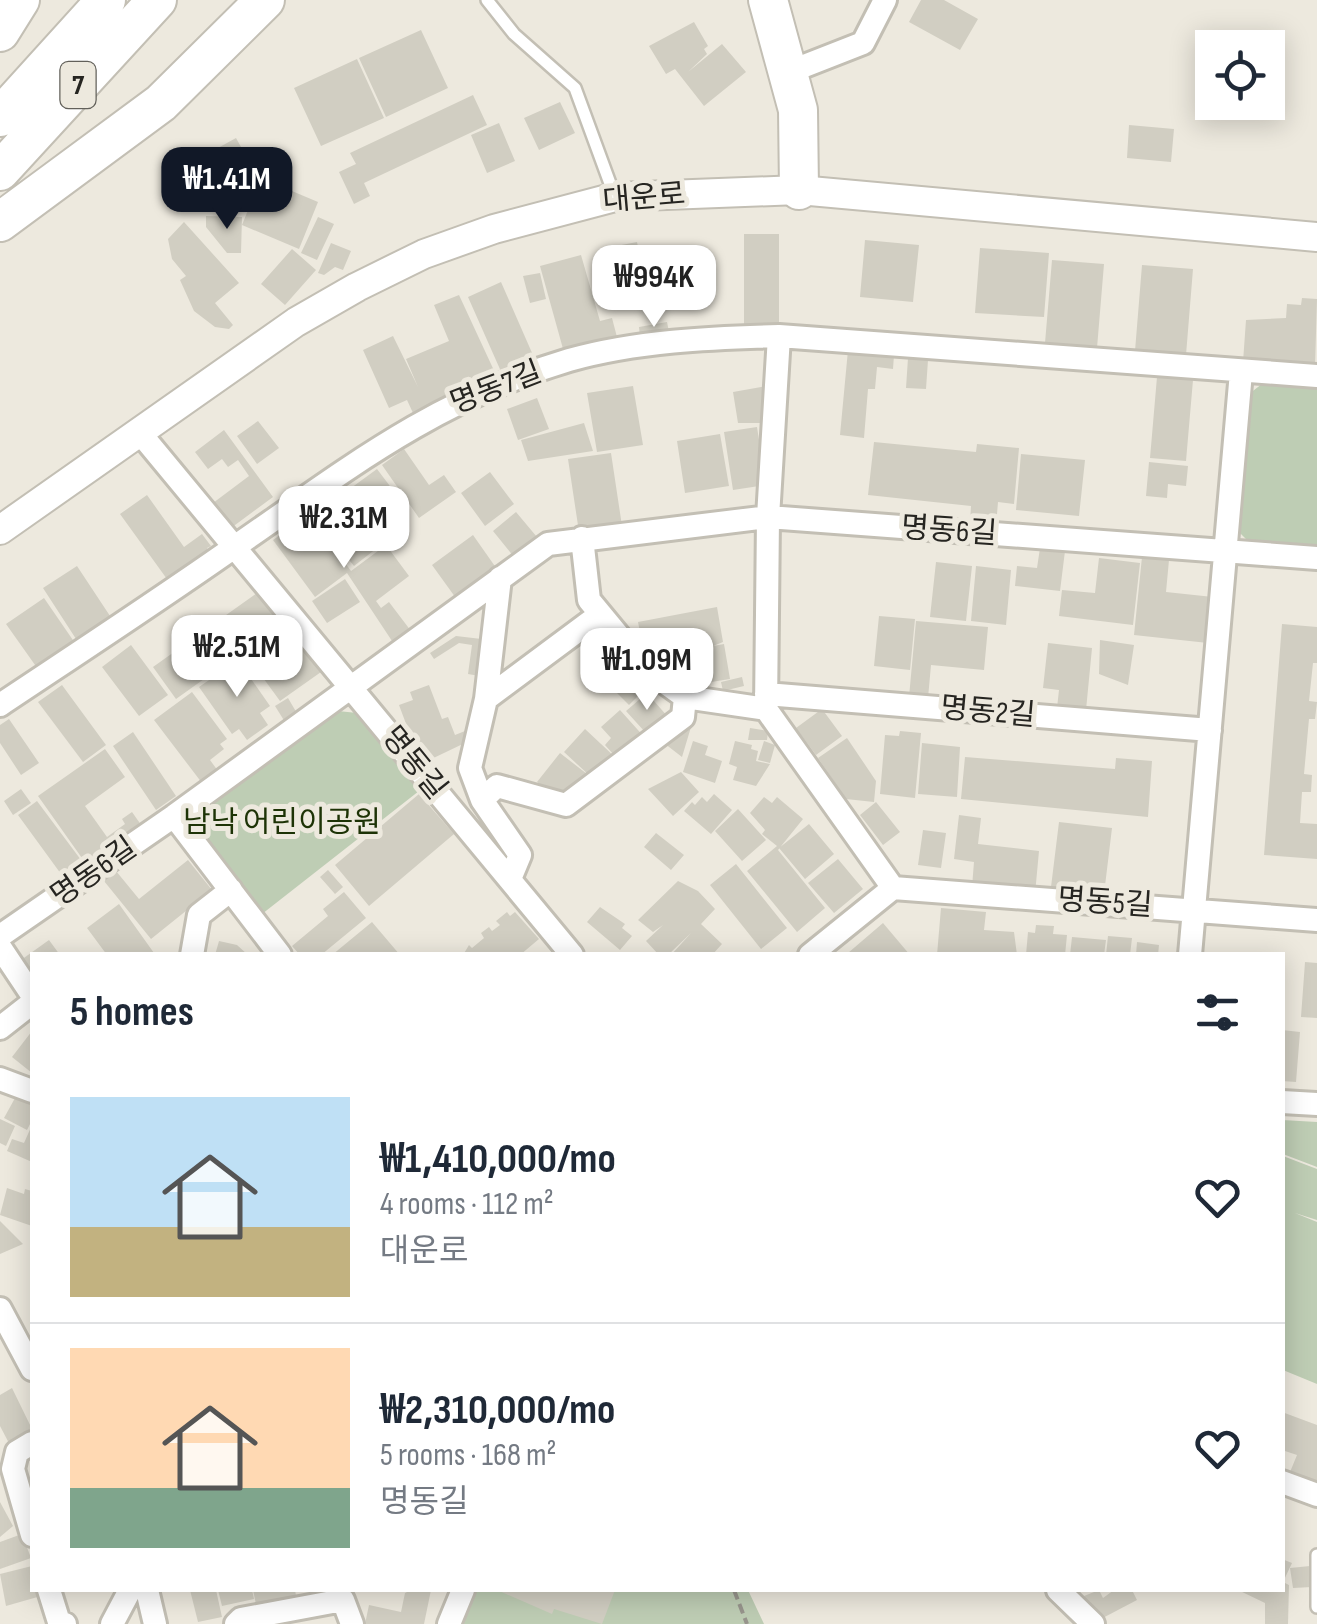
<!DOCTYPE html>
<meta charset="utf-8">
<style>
:root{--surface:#fff;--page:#f2f2f3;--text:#1f2937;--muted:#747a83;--line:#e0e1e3;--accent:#111827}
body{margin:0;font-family:"Sofia Sans Condensed","Noto Sans KR",sans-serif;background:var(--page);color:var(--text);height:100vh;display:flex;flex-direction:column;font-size:38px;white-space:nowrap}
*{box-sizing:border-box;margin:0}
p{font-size:32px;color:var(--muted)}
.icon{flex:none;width:55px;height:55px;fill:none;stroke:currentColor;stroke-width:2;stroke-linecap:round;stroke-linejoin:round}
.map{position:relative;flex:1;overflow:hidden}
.details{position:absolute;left:30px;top:952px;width:1255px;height:640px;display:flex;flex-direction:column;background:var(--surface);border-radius:0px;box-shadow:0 5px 25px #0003}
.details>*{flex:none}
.fabs{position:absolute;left:1195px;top:30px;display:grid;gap:20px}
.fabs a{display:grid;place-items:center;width:90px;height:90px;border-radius:0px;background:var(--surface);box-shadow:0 5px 25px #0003;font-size:50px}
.price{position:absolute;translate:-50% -85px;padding:0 22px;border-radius:20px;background:#fff;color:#222;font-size:32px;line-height:65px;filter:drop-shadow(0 2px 5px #0008)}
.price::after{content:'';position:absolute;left:50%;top:60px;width:30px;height:22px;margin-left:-15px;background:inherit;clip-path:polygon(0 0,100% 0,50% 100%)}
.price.selected{background:var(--accent);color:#fff}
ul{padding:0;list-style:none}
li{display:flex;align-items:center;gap:30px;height:250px;padding:0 40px}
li+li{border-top:2px solid var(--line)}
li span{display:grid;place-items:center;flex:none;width:280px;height:200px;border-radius:0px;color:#555}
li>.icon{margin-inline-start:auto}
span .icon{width:120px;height:120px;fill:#fffc;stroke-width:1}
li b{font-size:42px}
h2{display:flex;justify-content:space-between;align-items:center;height:120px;padding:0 40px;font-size:42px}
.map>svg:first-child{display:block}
.green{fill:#becdb4}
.building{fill:#d1cec2}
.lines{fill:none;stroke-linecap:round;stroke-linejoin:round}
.service-casing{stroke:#c3bfb4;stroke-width:16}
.minor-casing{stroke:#c3bfb4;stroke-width:28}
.tertiary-casing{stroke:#c3bfb4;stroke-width:32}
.trunk-casing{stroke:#c3bfb4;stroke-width:42}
.path{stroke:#98958d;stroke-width:4;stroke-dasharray:10 5;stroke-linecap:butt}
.service{stroke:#fff;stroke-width:11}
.minor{stroke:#fff;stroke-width:22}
.tertiary{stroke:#fff;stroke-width:28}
.trunk{stroke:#fff;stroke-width:38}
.labels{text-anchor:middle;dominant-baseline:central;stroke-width:10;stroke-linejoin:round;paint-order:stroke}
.shield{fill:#ede9de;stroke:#62605a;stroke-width:2.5}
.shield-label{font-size:28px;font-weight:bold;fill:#262521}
.street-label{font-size:30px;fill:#262521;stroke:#ede9de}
.park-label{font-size:30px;fill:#1d3306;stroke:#ede9de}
</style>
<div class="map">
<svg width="1317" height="1624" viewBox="0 0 1317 1624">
<rect width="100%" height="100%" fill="#ede9de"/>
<path class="green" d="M1267,380L1317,384V548L1250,543L1238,531L1249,394Z
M338,711L357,713L419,791L262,914L195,829L198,810Z
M1282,1120L1317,1122V1167L1283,1154Z
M1283,1156L1317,1169V1220L1295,1213L1317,1222V1384L1283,1370Z
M474,1590H748L764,1624H460Z"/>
<path class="building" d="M921,0H944L978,19L960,50L909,22Z
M694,22L708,46L704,49L707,54L688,72L722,44L746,72L704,106L675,69L666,74L649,46Z
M421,30L448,88L386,117L359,58Z
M357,59L384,118L321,146L294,88Z
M473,95L487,125L364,183L370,196L354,204L339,172L356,164L350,153Z
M560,102L575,133L539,150L524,118Z
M499,123L515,161L487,173L471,135Z
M1129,125L1174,129L1171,162L1127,158Z
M236,138L259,179L248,186L251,191L234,201L207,154Z
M261,178L318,202L299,249L242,225Z
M206,216L242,217L241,253H227L206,227Z
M318,217L334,224L317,260L301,253Z
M184,222L239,283L215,303L233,325L229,329L215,327L194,311L180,280L186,276L172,259L168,239Z
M744,234H779V326H744Z
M865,240L919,245L913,302L860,297Z
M637,242L643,271L608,279L601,249Z
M331,243L351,251L343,270L335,267L324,275L318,273Z
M980,248L1049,253L1044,317L975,313Z
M292,249L316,270L285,305L261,284Z
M581,255L600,321L612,318L618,341L565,356L540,266Z
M1052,260L1104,264L1097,348L1045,343Z
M1142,265L1193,269L1186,355L1135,351Z
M540,273L546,299L530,303L523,276Z
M501,282L536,362L503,376L468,297Z
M459,295L497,377L413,413L407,400L389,408L363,350L393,336L418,387L406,359L449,341L434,305Z
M1302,298L1317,299L1315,367L1243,362L1246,320L1286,318L1287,304L1301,305Z
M667,322L669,332L640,337L639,327Z
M848,350L894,355L893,369L877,367L875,389H868L864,438L840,435Z
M908,358L928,360L926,389L906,388Z
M1157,377L1193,380L1186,461L1150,458Z
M633,386L643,445L597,452L587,393Z
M767,386L763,423H738L733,392Z
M537,398L549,429L518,440L507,409Z
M258,421L279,448L257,464L237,436Z
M584,423L593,451L528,461L521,440Z
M757,427L766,485L733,490L724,432Z
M224,430L273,497L231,528L213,503L249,476L238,460L228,467L222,459L208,469L195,452Z
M720,434L729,486L685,493L677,441Z
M874,442L976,452L977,444L1019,448L1014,504L998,502L996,526L970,523L971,506L868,495Z
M404,449L429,485L444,475L456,492L419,518L382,465Z
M611,453L622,526L579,532L568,459Z
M1021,454L1085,460L1079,516L1016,510Z
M1149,462L1188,466L1186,486L1168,484L1167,498L1146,496Z
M377,469L405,506L379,525L351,488Z
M490,472L514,504L485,526L461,493Z
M147,495L184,547L202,534L211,546L207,548L210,553L172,586L120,514Z
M362,510L386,541L354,566L329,535Z
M516,512L542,543L518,562L493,531Z
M309,514L351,571L386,545L409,576L376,601L381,608L389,602L411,631L394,644L347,573L315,597L273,540Z
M473,535L499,572L458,601L432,565Z
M1040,548L1065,551L1060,591L1015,586L1017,566L1037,568Z
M1142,557L1169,560L1166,592L1213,597L1208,643L1134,635Z
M1099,558L1140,563L1133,625L1059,616L1062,590L1095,593Z
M936,562L972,566L966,621L930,617Z
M77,566L112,619L78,642L43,588Z
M976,566L1011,570L1006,625L971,621Z
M345,579L360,602L327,623L312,601Z
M257,593L280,625L176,699L153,667Z
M44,598L77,646L40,672L6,624Z
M717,607L723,642L713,646L724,644L730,679L674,688L668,652L645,657L638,622Z
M879,616L915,619L910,670L874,666Z
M916,621L988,627L984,670L931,665L928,698L909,697Z
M1282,624L1317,627V663H1313L1309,701L1317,702L1315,719H1309L1304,774L1312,775L1311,792H1302L1300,823L1317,824V859L1264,855Z
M288,627L321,672L280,701L247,656Z
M456,636L490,640L485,677L468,674L472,645L459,643L434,659L430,653Z
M1100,640L1134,645L1128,685L1099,674Z
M1048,643L1092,648L1086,710L1057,708L1059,690L1043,688Z
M131,645L168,695L139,716L102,667Z
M613,647L650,684L629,705L592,668Z
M238,660L270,706L260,713L268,725L247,740L239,729L232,734L199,687Z
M742,677L744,686L723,691L721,682Z
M62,685L106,745L83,762L38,702Z
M429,685L442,719L448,717L455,735L465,731L469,741L421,764L399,705L413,700L410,692Z
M192,692L227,739L220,744L224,749L210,760L218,771L202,783L154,720Z
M647,693L668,717L645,732L626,711Z
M288,698L298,715L285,722L275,706Z
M822,709L842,736L816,755L796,728Z
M620,710L646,739L620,762L605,745L611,738L601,727Z
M9,719L39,763L21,775L0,743V725Z
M680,724L691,727L682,757L660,740Z
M750,728L768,731L767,740H748Z
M585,729L616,758L591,777L564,752Z
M900,731L921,733L915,798L880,794L885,735L899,736Z
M133,732L176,796L156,810L113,746Z
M847,738L876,781L874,802L846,799L818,758Z
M693,741L708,746L705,755L722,761L715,783L683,772Z
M735,741L752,745L751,749L758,751L756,761L770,764L756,786L733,780L737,767L729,764Z
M764,741L775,745L770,763L758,760Z
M922,743L960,747L957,797L918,794Z
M105,749L125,777L85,806L107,837L125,824L122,819L132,812L144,829L89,868L38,796Z
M560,753L587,774L565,803L537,782Z
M965,757L1115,769L1116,758L1152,761L1148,817L961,799Z
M681,772L699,792L673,816L648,789Z
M21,789L31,803L13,815L4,801Z
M419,794L454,834L369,906L335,865Z
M714,794L732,810L711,834L684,811L692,802L695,805L702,797L707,802Z
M764,797L772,803L777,797L803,819L778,850L825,908L797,932L747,871L777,846L762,834L765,830L750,813Z
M37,801L81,860L61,874L18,815Z
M876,802L900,832L883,845L860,815Z
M738,809L766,840L742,861L715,831Z
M959,815L981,818L978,844L1039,851L1035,894L972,887L974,862L954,859Z
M1059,822L1112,828L1104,894L1051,887Z
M809,824L834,854L805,879L779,848Z
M923,830L946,833L941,868L918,865Z
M656,833L684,855L671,870L644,847Z
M838,859L863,889L834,913L808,883Z
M188,860L212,890L151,939L104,881L116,871L139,899Z
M736,864L787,928L761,949L710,885Z
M328,870L343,887L335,894L320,877Z
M678,881L698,891L715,909L701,924L722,944L712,955H671L691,933L668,955H659L646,941L663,925L653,932L638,920Z
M344,892L366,918L321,955H300L292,946L328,916L323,909Z
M119,904L154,953L151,955H107L87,928Z
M600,907L625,924L622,928L632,936L620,950L587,922Z
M941,908L986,912L984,930L1014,932L1017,955H937Z
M507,912L510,916L515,912L539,939L520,955H463L469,945L472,948L484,938L481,933L489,927L492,931L500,925L496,921Z
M372,922L400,955H332Z
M883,923L910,955H849L848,953Z
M1036,925L1054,926L1053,934L1067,935L1065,955H1026L1028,932L1035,933Z
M1108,936L1132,938L1130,955H1106Z
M1072,937L1106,940L1104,955H1070Z
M49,940L60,955H32V976L21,960Z
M219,941L237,945L248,955H215Z
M1137,942L1159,945L1158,955H1136Z
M1305,962L1317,963V1018L1301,1017Z
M1282,1030L1300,1032L1296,1082L1282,1081Z
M32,1031V1073L12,1057Z
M20,1089L32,1096V1120L27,1130L4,1118Z
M0,1119L15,1126L6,1146L0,1143Z
M32,1125V1162L7,1151L12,1139L24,1143Z
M7,1188L24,1194L25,1189L32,1191V1226L0,1215Z
M0,1221L23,1244L0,1254Z
M12,1388L32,1429L11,1447L0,1426V1395Z
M1282,1412L1317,1425V1487L1288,1477L1297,1455L1282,1450Z
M0,1502L13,1526L0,1537Z
M22,1534L31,1558L0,1569V1542Z
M1282,1559L1292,1563L1283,1582L1289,1585L1288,1624H1265V1603L1238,1590H1282Z
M32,1566V1590H39L41,1596L6,1606L0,1574Z
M1310,1566L1312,1587L1293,1588L1290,1568Z
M190,1590H216L222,1617L198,1622Z
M218,1590H252L254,1599L222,1606Z
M253,1590H295L297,1601L257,1609Z
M411,1590H431L424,1624H365L369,1605L401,1612L405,1593Z
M497,1590H615L602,1624L554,1609L552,1614Z
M1099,1590L1103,1598L1114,1590H1132L1137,1600L1097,1621L1084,1596Z"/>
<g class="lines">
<defs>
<path id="service" d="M487,0L514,34L575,88L615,197
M1317,1555V1607"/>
<path id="minor" d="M789,72L863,43L885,0
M779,336L768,517L766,709L893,888
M140,433L572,955
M582,538L589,600L646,669L685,697L766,709
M766,694L1210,730
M486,699L500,578
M0,705C78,653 156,602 233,548C346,470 434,400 569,360C637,341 709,338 779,336L1317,376
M482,800L470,768L486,699L599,615
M174,816L280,955
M510,879L520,855L482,800L497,786L566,805L683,717L685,697
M0,936L174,816L548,544L768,517L1317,558
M0,947L32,995
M192,955L199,915L231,890
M810,955L893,888L1317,920
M1190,955L1241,372
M0,1028L32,1003
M0,1079L32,1091
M1282,1102L1317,1104
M0,1309L32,1369
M32,1443L17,1452L13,1469L32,1535
M1282,1482L1317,1495
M49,1590L59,1622L65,1624
M147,1590L155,1624
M1058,1590L1093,1624
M112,1624L130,1590
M236,1624L241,1619L343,1600L352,1624
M449,1624L463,1590"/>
<path id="tertiary" d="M0,530L296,322L357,287L424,254L494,229L615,197L799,190L1317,237"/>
<path id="trunk" d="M768,0L798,110L799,190
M0,32L20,0
M0,117L106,0
M0,171L157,0
M0,222L161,103L265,0"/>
</defs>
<use href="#service" class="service-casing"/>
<use href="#minor" class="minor-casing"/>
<use href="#tertiary" class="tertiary-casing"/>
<use href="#trunk" class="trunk-casing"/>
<path class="path" d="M734,1590L747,1624"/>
<use href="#service" class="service"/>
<use href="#minor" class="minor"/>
<use href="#tertiary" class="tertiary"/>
<use href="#trunk" class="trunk"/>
</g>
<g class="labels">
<rect class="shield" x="60.5" y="62" width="35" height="46" rx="8"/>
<g class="shield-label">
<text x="78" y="85">7</text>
</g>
<g class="street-label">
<text transform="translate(644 198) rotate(-5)">대운로</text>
<text transform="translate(496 388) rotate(-21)">명동7길</text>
<text transform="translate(949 531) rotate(4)">명동6길</text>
<text transform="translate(988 712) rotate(5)">명동2길</text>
<text transform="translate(414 763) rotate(51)">명동길</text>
<text transform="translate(94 872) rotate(-35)">명동6길</text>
<text transform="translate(1105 903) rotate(4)">명동5길</text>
</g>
<g class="park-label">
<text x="282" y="823">남낙 어린이공원</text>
</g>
</g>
</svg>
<div class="fabs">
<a><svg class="icon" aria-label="locate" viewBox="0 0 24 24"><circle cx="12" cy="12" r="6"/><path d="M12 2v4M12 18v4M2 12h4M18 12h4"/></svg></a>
</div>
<b class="price selected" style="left:227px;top:232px">₩1.41M</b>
<b class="price" style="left:654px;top:330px">₩994K</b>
<b class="price" style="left:344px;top:571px">₩2.31M</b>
<b class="price" style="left:237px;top:700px">₩2.51M</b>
<b class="price" style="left:647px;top:713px">₩1.09M</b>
<section class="details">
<h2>5 homes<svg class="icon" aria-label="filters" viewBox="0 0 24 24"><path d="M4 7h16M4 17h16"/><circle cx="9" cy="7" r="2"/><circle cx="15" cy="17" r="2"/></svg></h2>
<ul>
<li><span style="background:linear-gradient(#bfe0f5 65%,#c2b280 0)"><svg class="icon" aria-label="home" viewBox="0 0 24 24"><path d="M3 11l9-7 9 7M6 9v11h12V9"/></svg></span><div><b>₩1,410,000/mo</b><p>4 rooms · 112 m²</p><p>대운로</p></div><svg class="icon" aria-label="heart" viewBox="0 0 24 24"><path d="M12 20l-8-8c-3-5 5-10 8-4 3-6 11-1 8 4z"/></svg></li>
<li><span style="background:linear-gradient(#ffd9b3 70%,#7fa58c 0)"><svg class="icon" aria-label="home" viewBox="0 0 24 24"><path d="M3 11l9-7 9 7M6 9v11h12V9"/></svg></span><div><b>₩2,310,000/mo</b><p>5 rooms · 168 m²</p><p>명동길</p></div><svg class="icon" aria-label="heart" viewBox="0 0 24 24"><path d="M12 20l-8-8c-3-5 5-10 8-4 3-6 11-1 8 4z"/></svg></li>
</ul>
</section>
</div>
